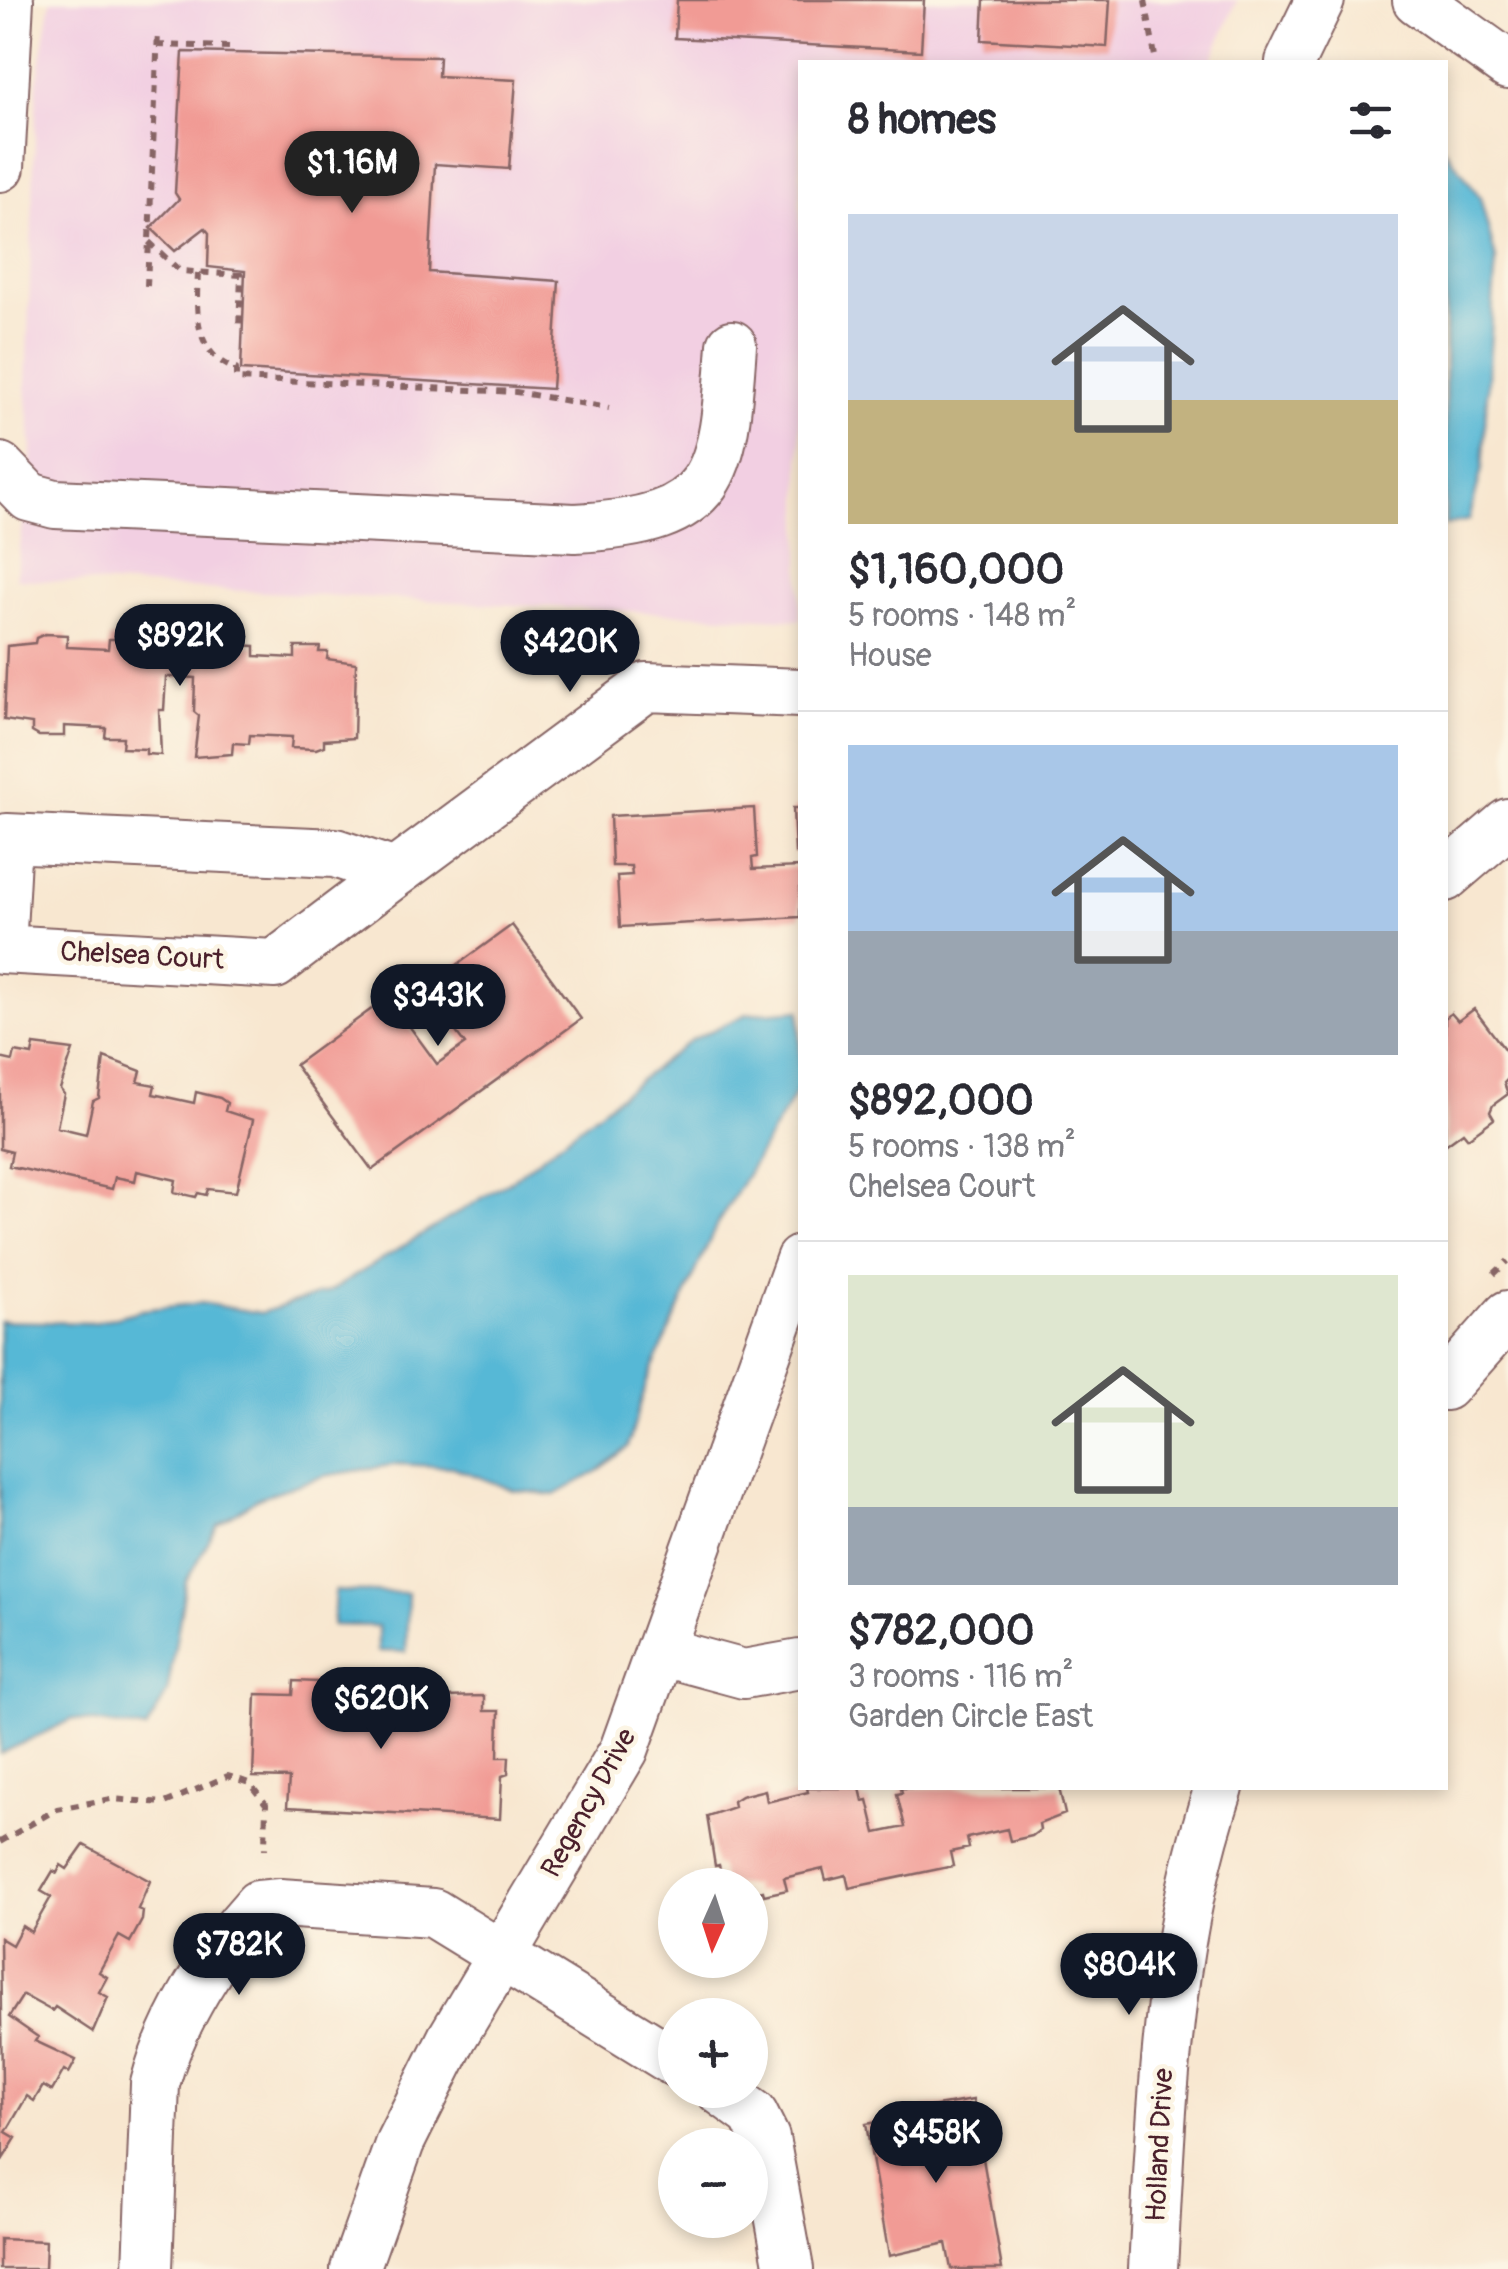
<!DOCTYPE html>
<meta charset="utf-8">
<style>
:root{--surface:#fff;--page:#f2f2f3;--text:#2b2b33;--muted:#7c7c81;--line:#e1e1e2;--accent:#111827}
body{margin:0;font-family:Pangolin,sans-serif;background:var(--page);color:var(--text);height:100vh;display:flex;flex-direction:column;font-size:38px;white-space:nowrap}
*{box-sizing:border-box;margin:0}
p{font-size:32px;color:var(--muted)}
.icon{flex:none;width:55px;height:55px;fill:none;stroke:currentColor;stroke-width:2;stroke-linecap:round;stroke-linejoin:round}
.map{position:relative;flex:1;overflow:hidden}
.details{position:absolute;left:798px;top:60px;width:650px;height:1730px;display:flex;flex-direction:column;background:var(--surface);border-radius:0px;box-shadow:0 5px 15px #0003}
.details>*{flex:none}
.needle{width:65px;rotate:183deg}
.controls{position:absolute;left:658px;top:1868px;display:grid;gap:20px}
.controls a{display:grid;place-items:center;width:110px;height:110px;border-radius:50%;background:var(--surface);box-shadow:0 5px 15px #0003;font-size:50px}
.price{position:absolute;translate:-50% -85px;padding:0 22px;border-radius:35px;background:var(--accent);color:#fff;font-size:32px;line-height:65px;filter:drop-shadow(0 2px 5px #0008)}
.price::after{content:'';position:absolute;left:50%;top:60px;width:30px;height:22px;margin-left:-15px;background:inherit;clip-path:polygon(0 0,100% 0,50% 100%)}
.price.active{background:#222;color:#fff}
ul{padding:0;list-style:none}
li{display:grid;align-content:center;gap:20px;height:530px;padding:0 50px}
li+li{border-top:2px solid var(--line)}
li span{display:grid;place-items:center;height:310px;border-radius:0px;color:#555}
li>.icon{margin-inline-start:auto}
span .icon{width:180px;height:180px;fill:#fffc;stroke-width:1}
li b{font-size:42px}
h2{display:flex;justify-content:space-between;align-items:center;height:120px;padding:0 50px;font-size:42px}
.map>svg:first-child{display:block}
.built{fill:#f2cfe2}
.water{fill:#57b8d6;stroke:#506c80;stroke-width:2.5}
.building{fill:#f19b95}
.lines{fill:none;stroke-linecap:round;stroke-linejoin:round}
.minor-casing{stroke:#876565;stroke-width:52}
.path{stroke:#876565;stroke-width:6;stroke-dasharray:8 8;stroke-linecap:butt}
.minor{stroke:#fff;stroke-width:48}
.labels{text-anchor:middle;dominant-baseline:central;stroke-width:9;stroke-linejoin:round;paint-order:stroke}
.street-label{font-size:28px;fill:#4a1f2b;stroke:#fcf5e5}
</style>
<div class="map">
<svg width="1508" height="2269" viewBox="0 0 1508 2269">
<rect width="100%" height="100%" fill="#fcf5e5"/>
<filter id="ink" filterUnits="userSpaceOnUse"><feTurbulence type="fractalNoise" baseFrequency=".01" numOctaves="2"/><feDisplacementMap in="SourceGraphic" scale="20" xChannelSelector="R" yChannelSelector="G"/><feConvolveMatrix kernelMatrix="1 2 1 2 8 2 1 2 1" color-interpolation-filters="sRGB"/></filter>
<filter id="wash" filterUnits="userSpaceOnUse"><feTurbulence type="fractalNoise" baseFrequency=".0048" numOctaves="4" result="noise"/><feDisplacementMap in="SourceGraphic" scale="40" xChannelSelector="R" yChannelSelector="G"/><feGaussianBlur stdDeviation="2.25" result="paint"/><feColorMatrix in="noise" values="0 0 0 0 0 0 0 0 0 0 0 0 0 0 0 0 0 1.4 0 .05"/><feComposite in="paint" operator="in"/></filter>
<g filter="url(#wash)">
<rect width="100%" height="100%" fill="#f8e7d0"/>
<path class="built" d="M51,0H1237L1211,62H800V620L16,579L32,450L26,387L37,83Z"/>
<path class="water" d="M1445,149L1480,197L1496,259L1482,469L1469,520L1445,525Z
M800,1010V1086L717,1224L647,1381L628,1447L598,1471L555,1495L513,1490L453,1467L398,1464L324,1476L258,1498L218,1525L186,1581L167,1693L146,1730L73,1719L0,1754V1321L93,1323L142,1310L201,1303L261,1313L330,1291L513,1179L691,1040L747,1014Z
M335,1591L408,1593L406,1652L378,1651V1626L333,1625Z"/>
<g id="blocks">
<path class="building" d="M677,0H924L921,51L675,38Z
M984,0H1110L1107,47L982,40Z
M183,52L439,57L438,76L516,80L509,169L435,164L429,272L559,281L552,389L241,370L245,271L208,267L209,233L205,228L175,251L151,228L179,199L175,193Z
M129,626L235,631L234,645L255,646V656L295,658V647H320L319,652H328L327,659L356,663L354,738L324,740V746L316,749L291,748L292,737L250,735L249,744L233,743L232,754L194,757L199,716L194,712L195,678L181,677H166L164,710H159L161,755L146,754V749L122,748L123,737H105L106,728L64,726V736H39L32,732V724L4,720L7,646L35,643L36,638L45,634L67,635V647L108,649L109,639H128Z
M754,808L757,857L752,858L753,869L800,867V917L620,927L617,876L632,875L631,866H612L610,816Z
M793,808H800V854L795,853Z
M512,925L581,1019L372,1170L295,1065L388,997L437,1064L465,1044L424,989Z
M1474,1009L1508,1054V1079L1504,1083L1508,1094L1493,1105L1490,1112L1494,1119L1468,1138L1463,1132L1445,1145V1018L1451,1013L1458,1021Z
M34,1045L73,1050L60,1089L64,1094L57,1127L86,1134L93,1101L99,1098L104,1057L141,1071L138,1082L155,1085L153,1094L194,1103L196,1092L220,1098L227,1103L225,1111L253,1120L236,1192L208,1189L206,1195L198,1193L196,1197L174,1192L176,1180L137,1171L135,1181L115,1177L112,1189L9,1166L12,1152L0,1149V1058L13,1061L15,1052L32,1055Z
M294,1681L341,1683V1694H358L357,1699L484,1696V1711H499L498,1757H509L508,1774L502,1776L500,1819L287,1807L289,1778L253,1777L256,1694L293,1695Z
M807,1788H860L863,1801L868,1800L876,1833L905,1827L897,1794L902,1793L901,1788H1059L1065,1814L1039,1824L1040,1830L1032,1836L1010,1841L1007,1829L967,1838L969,1848L950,1852L953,1866L849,1888L846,1875L826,1880L823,1869L784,1878L787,1890L764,1895L763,1891L754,1893L753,1885H724L719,1865L715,1866L707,1816L734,1807L733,1801L741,1796L765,1790L767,1802L808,1792Z
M84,1845L150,1881L138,1909L143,1911L142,1920L130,1942L119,1936L99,1972L107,1977L99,1992L108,1997L93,2032L55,2007L52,2011L23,1995L9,2017L38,2037L35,2041L76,2060L69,2073L64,2070L52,2091L43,2086L34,2101L27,2096L6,2132L16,2138L3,2159L0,1938L12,1945L22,1926L31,1932L51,1897L41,1891L53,1871L57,1873L61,1865L67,1869Z
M973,2100L1002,2269H951L946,2243L889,2256L866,2124L911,2116L914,2129L927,2127L924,2108Z
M0,2239L46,2241L45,2269H0Z"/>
</g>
</g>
<g filter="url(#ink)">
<use href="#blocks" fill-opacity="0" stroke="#876565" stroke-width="2.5"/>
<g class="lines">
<defs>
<path id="minor" d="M1417,0L1508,65
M1290,62L1320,0
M0,167L9,0
M0,467L29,497L55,504L575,528C720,521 723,475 732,345
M7,838L335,853L395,873L275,964L1,949Z
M395,873L646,687L800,693
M1445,877L1508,823
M1445,1386L1508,1315
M659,1651L744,1674L800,1664
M720,2090L753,2114L765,2138L789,2269
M148,2269L155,2084C171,2022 215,1952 258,1905L280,1903L433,1913L675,2062
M355,2269L400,2142L452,2038L624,1750L800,1260
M1153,2269C1162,2105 1166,1944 1219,1788"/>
</defs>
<use href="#minor" class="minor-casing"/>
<path class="path" d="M1145,0L1156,62
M157,45L233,47
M149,242L180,271L241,275L239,330
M198,273C196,310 193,354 236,369V379L516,392L609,408
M147,286L158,32
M1494,1274L1508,1261
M0,1842L57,1809L111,1799L165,1803L228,1776L249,1783L266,1804L265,1849"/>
<use href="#minor" class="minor"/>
</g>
</g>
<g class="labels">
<g class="street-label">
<text transform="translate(142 956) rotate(3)">Chelsea Court</text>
<text transform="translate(589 1803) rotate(-61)">Regency Drive</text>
<text transform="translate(1160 2145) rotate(-87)">Holland Drive</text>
</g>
</g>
</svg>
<div class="controls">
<a><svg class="needle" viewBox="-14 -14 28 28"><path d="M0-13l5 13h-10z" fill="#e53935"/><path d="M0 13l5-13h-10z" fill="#7c7c81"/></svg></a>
<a>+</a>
<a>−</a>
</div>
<b class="price active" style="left:352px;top:216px">$1.16M</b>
<b class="price" style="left:180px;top:689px">$892K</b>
<b class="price" style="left:570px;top:695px">$420K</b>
<b class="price" style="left:438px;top:1049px">$343K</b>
<b class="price" style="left:381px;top:1752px">$620K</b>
<b class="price" style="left:239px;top:1998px">$782K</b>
<b class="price" style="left:1129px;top:2018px">$804K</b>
<b class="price" style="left:936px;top:2186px">$458K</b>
<section class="details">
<h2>8 homes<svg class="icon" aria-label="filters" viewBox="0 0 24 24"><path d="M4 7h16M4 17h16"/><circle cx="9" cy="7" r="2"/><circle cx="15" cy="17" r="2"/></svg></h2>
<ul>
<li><span style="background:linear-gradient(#c9d6e8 60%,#c2b280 0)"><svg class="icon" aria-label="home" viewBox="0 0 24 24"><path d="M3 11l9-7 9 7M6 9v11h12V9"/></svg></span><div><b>$1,160,000</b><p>5 rooms · 148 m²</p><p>House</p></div></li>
<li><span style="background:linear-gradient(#a9c7e8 60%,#9aa5b1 0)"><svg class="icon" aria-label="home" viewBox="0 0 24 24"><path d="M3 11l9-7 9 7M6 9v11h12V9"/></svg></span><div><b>$892,000</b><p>5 rooms · 138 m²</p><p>Chelsea Court</p></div></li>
<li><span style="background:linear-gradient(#dfe7d0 75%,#9aa5b1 0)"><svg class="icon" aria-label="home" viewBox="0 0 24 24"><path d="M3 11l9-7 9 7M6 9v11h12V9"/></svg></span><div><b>$782,000</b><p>3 rooms · 116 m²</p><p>Garden Circle East</p></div></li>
</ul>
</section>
</div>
